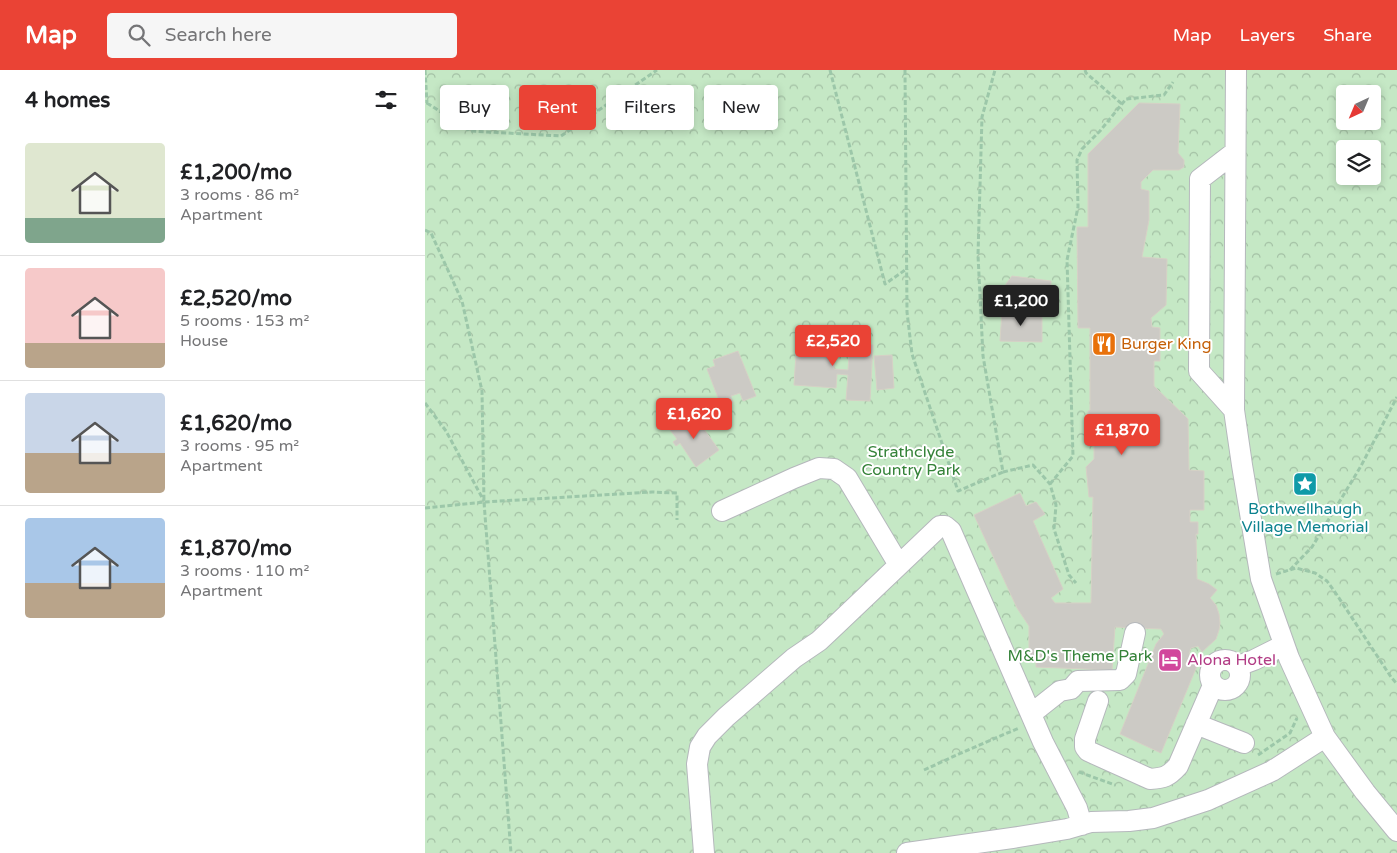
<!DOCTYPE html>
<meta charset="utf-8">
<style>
:root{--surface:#fff;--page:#f6f6f6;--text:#202124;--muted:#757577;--line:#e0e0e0;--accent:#ea4335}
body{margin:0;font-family:"Varela Round",sans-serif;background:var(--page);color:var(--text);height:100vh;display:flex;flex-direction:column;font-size:19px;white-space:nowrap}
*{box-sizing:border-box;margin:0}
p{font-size:16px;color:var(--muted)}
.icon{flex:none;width:28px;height:28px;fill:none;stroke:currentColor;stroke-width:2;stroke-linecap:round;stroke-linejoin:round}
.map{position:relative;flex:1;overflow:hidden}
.panel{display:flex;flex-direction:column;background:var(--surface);width:425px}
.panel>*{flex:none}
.hud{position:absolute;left:15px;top:15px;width:475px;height:45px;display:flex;gap:10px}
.needle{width:32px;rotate:224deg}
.buttons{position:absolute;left:911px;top:15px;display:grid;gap:10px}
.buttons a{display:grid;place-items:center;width:45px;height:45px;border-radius:5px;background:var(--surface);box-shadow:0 2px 8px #0003;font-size:25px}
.price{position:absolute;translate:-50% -42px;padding:0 11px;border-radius:5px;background:var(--accent);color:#fff;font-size:16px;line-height:32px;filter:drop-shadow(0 1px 2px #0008)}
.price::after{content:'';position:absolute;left:50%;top:30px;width:15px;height:11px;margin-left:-8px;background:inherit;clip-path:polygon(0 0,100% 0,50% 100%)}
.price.active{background:#222;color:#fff}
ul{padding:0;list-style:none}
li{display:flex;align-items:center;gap:15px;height:125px;padding:0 25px}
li+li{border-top:1px solid var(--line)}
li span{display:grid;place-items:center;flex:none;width:140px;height:100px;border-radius:5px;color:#555}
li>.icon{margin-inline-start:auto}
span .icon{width:60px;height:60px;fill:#fffc;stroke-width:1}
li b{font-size:21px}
h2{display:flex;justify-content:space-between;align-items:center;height:60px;padding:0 25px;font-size:21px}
.chip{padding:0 18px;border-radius:5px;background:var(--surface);box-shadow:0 2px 8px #0003;font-size:18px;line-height:45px}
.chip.active{background:var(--accent);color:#fff}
header{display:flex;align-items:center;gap:30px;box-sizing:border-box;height:70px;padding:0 25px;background:var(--accent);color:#fff}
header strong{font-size:24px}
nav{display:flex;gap:28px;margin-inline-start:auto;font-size:18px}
.search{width:350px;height:45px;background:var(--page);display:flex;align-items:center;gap:12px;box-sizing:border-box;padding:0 18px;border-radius:5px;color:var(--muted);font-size:19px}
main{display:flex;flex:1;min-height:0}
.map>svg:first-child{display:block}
.park{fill:url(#park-crowns);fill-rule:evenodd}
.building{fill:#cccac5;stroke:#d6d1c6}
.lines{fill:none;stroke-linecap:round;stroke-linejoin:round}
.minor-casing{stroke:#b5b8bc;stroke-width:22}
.path{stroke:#9cc7a9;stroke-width:3;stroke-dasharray:5 2.5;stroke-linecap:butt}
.minor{stroke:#fff;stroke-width:20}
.labels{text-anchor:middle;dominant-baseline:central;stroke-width:4;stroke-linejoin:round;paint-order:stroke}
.food-label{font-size:16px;fill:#c56008;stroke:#fff;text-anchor:start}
.park-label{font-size:16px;fill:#348238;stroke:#fff}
.culture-label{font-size:16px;fill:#0d838f;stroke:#fff}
.hotel-label{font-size:16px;fill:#b23c85;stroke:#fff;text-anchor:start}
</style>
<header>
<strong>Map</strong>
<div class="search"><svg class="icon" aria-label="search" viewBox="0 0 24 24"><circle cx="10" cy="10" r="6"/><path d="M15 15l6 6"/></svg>Search here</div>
<nav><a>Map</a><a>Layers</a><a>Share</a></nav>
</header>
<main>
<section class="panel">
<h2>4 homes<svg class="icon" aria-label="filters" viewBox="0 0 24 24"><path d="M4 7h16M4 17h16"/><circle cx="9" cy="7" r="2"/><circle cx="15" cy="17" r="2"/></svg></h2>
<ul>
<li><span style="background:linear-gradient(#dfe7d0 75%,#7fa58c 0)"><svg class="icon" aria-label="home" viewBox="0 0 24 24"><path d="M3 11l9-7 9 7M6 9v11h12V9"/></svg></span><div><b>£1,200/mo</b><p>3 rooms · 86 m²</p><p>Apartment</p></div></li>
<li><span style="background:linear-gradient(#f6c9c9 75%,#b9a48a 0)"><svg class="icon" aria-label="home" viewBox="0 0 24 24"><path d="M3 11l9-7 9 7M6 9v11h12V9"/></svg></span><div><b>£2,520/mo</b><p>5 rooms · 153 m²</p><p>House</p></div></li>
<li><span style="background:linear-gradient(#c9d6e8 60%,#b9a48a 0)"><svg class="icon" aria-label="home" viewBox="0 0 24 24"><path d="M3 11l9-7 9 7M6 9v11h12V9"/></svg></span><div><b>£1,620/mo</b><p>3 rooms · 95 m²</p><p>Apartment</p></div></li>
<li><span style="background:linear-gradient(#a9c7e8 65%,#b9a48a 0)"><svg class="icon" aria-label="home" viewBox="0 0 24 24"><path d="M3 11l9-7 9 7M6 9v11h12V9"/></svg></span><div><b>£1,870/mo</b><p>3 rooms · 110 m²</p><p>Apartment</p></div></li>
</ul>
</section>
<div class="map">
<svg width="972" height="783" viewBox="0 0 972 783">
<defs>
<pattern id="park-crowns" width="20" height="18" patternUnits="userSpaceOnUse" patternTransform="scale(1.25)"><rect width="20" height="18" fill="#c5e8c5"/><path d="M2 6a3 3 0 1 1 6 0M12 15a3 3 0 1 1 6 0" fill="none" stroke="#a3c0a4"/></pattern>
</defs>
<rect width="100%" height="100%" fill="#f1efe8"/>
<path class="park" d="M0,0H972V783H0ZM920,24H948V51H920ZM920,79H948V106H920Z"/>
<path class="building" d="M714,33L755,34L753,83L759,90V97L754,100H728L716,112V119L724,121V150L717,187L742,189L741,235L726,248L727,257L735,258V291H729V316L763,349L764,400L779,401V440H765V452H773V464H771L772,509L784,514L792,520L785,528L791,535L794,544L795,553L794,560L791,569L777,582L773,576L766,578L764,584L774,591L736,683L695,664L731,574L739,564L736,559L690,557L687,600L611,597V590H604V556L592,538L549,445L595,423L601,436L611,432L620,444L608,451L638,519L626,528L630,533H666L668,427H664L661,397L669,389V363H663V341L665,340V258H653L652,157H663V84Z
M587,206L626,211L625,242L577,241L581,214Z
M577,241L617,242V272L575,271Z
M377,262L388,263L387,269L411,271L409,299L423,300L425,273L448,275L445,331L421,330L423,305L412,304L411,318L369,315L372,267L377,268Z
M313,281L331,326L318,331L315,323L306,326L308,333L297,338L282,299L290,296L288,290Z
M467,285L469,318L452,320L449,286Z
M268,344L294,380L271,397L255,373L251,376L248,372L252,369L245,360Z"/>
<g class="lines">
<defs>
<path id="minor" d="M811,0L809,340L817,395L836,509L864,588L900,667L940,722L972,761
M809,340L774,301L775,109L810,82
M297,441L369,408L394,398L409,399L422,408L474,495
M785 605a15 15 0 1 1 30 0a15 15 0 1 1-30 0Z
M813,596L829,590L859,575
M673,631L660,669V677L663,681L725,709C739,708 743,707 753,696L786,620L790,616
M606,644L635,621L646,619L653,611L695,610L701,604L710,563
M771,654L819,673
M279,783L272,694L275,677L282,666L301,647L369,588L394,571L411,555L515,456H520L526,461L618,672L652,738L657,755
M482,783L587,768L642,759L666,752L704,751L728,748L783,730L847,701L900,667"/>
</defs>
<use href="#minor" class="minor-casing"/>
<path class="path" d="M0,0L2,33H1
M405,0L460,214L483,198
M480,0L482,242L487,284L533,421L578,402L558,286L553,185L557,47L570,0
M660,0L661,3L697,34
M2,33L45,61L136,66L232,0
M0,160L6,163L37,231L57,321L59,432L86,783
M0,333L21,361L59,431
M578,402L608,395L625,414L631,435L629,459L644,505L651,513
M625,414L648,386L642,190L653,137L652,90L657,79L675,61L701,29L739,25L748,12
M0,438L59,432L227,422L252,423V450
M865,500L887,477L936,396L972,327
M851,504L871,498L890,503L902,511L912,525L966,607L972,614
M833,685L865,663L872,648
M499,700L536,683L594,658
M654,702L690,715"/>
<use href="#minor" class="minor"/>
</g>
<defs>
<symbol id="restaurant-square" viewBox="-11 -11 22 22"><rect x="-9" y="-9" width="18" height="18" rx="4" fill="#e8710a" stroke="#fff"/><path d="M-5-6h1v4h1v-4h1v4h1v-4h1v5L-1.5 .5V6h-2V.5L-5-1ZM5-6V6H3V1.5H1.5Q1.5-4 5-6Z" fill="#fff"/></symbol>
<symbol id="sight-square" viewBox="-11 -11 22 22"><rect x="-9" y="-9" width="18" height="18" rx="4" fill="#0f9aa8" stroke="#fff"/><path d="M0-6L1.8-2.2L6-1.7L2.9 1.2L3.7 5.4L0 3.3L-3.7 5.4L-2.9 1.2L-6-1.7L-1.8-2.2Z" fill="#fff"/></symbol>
<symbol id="hotel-square" viewBox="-11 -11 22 22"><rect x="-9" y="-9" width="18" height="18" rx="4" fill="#d1479c" stroke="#fff"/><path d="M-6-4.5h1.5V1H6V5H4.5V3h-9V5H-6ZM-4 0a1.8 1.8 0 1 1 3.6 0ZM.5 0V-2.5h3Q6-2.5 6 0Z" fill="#fff"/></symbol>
</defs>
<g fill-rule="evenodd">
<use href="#restaurant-square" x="665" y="260" width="28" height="28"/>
<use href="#sight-square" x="866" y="400" width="28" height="28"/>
<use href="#hotel-square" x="731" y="576" width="28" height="28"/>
</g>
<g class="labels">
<g class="food-label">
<text x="696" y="274">Burger King</text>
</g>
<g class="park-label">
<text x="486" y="382">Strathclyde<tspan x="486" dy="18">Country Park</tspan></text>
<text x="655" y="586">M&amp;D's Theme Park</text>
</g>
<g class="culture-label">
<text x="880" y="439">Bothwellhaugh<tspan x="880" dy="18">Village Memorial</tspan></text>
</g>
<g class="hotel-label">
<text x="762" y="590">Alona Hotel</text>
</g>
</g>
</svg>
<div class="buttons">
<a><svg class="needle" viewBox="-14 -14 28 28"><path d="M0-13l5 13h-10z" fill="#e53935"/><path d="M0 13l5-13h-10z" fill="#757577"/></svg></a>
<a><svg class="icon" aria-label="layers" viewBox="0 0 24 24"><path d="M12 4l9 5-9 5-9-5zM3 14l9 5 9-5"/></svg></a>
</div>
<b class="price active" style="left:596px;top:257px">£1,200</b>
<b class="price" style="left:408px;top:297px">£2,520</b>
<b class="price" style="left:269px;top:370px">£1,620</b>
<b class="price" style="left:697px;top:386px">£1,870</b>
<div class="hud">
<a class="chip">Buy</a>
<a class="chip active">Rent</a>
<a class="chip">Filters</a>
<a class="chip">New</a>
</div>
</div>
</main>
